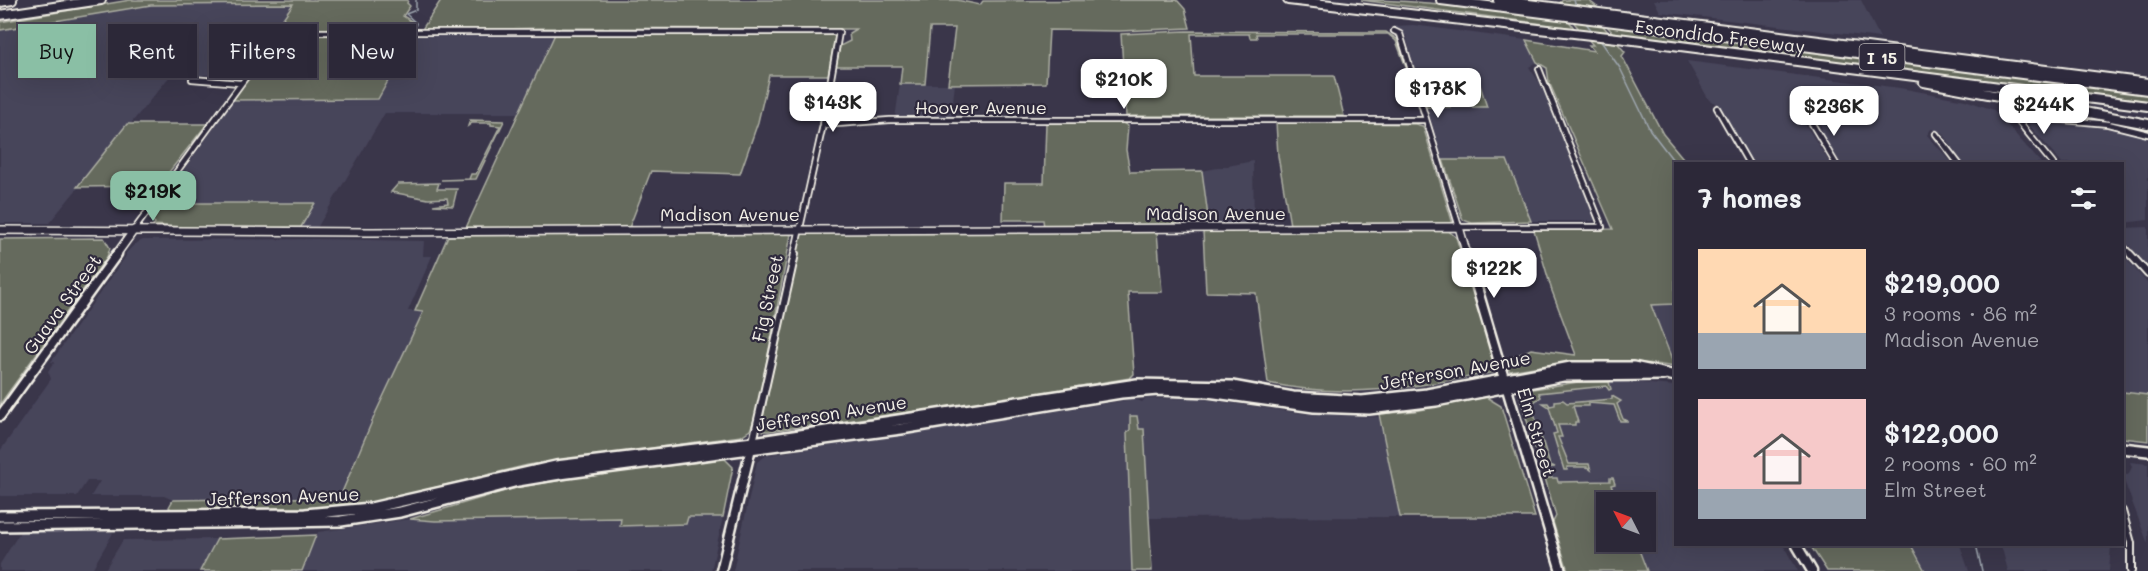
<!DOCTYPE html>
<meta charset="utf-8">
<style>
:root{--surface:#2c2838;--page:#383443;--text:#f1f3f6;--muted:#a6a6ae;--line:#484453;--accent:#8abfa5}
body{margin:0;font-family:Mali,sans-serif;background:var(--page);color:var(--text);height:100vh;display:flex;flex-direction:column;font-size:22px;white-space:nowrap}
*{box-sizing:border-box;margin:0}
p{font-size:20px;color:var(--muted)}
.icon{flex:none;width:33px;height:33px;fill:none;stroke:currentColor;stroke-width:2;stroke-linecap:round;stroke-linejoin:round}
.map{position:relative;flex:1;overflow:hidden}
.panel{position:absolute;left:1674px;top:162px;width:450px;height:384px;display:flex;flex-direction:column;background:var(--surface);border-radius:0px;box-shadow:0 6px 24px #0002,0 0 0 2px var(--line)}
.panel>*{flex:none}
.guide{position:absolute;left:18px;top:24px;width:570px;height:54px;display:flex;gap:12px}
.needle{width:39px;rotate:312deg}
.controls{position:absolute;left:1596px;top:492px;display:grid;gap:12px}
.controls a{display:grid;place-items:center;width:60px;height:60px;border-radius:0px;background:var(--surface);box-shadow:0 6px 24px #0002,0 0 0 2px var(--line);font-size:30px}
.price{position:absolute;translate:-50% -51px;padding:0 14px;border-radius:12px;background:#fff;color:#222;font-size:20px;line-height:39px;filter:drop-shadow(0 2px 3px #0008)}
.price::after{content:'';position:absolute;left:50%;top:36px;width:18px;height:14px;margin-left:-9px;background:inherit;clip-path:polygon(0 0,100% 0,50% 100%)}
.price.selected{background:var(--accent);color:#111}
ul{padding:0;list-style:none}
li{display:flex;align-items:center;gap:18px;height:150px;padding:0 24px}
li span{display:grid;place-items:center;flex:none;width:168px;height:120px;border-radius:0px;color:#555}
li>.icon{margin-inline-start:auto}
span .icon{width:72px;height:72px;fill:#fffc;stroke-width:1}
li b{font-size:26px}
h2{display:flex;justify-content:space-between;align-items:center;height:72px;padding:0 24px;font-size:26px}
.tag{padding:0 21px;border-radius:0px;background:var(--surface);box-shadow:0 6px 24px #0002,0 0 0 2px var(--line);font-size:21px;line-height:54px}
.tag.selected{background:var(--accent);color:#111}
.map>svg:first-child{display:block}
.built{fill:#47445a}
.green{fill:#656a5d;stroke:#acaea2;stroke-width:1.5}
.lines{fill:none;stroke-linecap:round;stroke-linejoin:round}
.stream{stroke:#9ea6af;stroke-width:1.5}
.street-far1-casing{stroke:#f4f1e8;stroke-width:8}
.street-casing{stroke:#f4f1e8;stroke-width:10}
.secondary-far1-casing{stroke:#f4f1e8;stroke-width:10}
.secondary-casing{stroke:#f4f1e8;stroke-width:13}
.primary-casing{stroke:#f4f1e8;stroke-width:14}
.highway-casing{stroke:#f4f1e8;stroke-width:12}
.street-far1{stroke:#2f2a3d;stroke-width:4.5}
.street{stroke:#2f2a3d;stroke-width:6}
.secondary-far1{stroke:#2f2a3d;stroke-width:7}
.secondary{stroke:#2f2a3d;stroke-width:8}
.primary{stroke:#2f2a3d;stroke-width:9}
.highway{stroke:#2f2a3d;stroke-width:8}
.labels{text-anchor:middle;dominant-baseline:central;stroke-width:4.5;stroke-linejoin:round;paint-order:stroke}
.shield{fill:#2f2a3d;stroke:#b9b5b5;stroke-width:1.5}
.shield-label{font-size:16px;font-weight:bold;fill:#f4f1e8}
.street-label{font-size:18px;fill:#f4f1e8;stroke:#2f2a3d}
</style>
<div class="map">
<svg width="2148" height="571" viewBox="0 0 2148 571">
<rect width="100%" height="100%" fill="#3a364a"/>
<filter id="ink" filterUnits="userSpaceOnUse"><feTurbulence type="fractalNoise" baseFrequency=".0167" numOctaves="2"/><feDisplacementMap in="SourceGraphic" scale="12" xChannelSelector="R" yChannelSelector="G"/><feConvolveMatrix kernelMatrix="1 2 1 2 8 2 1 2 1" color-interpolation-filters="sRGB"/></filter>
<g filter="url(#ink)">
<path class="built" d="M1654,0H1861L1880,38L1660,12Z
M294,4L243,74L170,76L49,223H0V30L151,5Z
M1413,25L1526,40L1529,42L1537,62L1529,67L1539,82L1573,160L1596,217L1593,221H1531L1507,160H1443L1427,107L1487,106L1479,82L1418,81L1406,36L1396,29V26Z
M414,34H555L519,113H385L317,228L301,227L314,203L161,202L216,125L214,123L230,100L378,99Z
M1687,61L1900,88L1965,100L1994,110L2041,163H1963L1943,133L1931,129L1927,135L1952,163H1840L1823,136L1820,121L1807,116L1803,121L1830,163H1751L1720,105L1709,100Z
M900,84H955L951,119H895Z
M2029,119L2112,129L2148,138V220L2123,223L2122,164L2062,163L2029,125Z
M1253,161L1254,224H1221L1212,220L1209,224L1202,171Z
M2148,227V268L2122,237L2123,228Z
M316,239L424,241L423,256H432L408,311H424L376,412L340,498L173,500L164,496H91L100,481H87L77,496H0V451L51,379L48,371L55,362H51L126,256V253L135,244L143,240Z
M2122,254L2148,284V395L2123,392Z
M1675,304V364L1650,305Z
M1578,382H1628L1675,386L1676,544L1783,545L1798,571H1647L1636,542H1646V502H1606L1557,516L1520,397L1527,390Z
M1196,398L1306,414L1379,417L1400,517L1149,518L1144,430L1139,429L1137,416L1130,417V430L1127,432L1132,571H733L757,462L767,455L1135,399L1142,402L1145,399Z
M2130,462L2148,464V544L2123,478V474L2128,475L2132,467Z
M688,517H723L711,571H302L318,532L410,519L435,521L622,518L620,525Z
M20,532H111L113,533L91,571H0V564Z
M217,539L200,571H104L123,540Z
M1910,545H1960L1969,571H1924Z
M2001,545H2111L2109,571H2008Z"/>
<path class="green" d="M130,0H408L407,3L410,6L403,16L413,22L410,31L295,30L272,34L293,4L151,5L0,30V22Z
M441,0H957L980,5L983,1L1177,0L1185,9L1190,28L1120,31L1049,30L1046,83L948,84L955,28H930L925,84H900L902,66H836L840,46L850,41L849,33L856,29L547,28L421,31Z
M1361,0C1431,0 1500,11 1569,21L1574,28Z
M1563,0H1588L1597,7L1588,8L1625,52L1622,56L1663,134L1687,163L1676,164L1675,304L1651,305L1675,367C1619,357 1566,361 1510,371L1502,362L1531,349L1576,355L1552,291L1534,230L1613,229L1549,82L1547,68L1537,62L1526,40L1594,51L1589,45H1593L1558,4Z
M1606,25L2148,94V101L1613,33Z
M1186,31L1386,32L1397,39L1409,75L1396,41L1388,34H1256L1257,38H1250L1249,34H1191L1194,76H1334L1344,116H1126L1121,34Z
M378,32L414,34L378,99L230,100L278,38L294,33Z
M555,34H831L835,37L828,75H769L758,122L740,174L651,171L629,228L465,230Z
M1418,81L1479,82L1487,107H1427Z
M470,120L504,121L476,179L441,180L469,179L471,174H476L500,126L491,125V123H472L468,126Z
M1121,122L1128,126L1126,150L1130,172L1202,171L1209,224L1044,227L1043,220H1003L1004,183H1044L1046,123Z
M1276,122L1415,124L1423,126L1453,224L1290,225L1278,156Z
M127,124H207L158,186L77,187Z
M1443,160H1507L1531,221L1472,223L1463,220Z
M439,183L437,189H457L453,206L433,205L448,203L447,198L428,199L391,192L398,184Z
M159,203H315L301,227L202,228L153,225L155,223L150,219Z
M1447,230L1456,237L1496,368L1495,372C1416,387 1348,400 1268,383L1256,293L1206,292L1203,231Z
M785,232L791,235L757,412L750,430L741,436L528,465L375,502L322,508L171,509L169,507L173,500L340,497L376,412L423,312L415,311L448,236L538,233Z
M1157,232L1162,292H1128L1134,374L1130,378L965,405L769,431H763L761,427L801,233Z
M104,238L110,248L107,257L0,404V239Z
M1578,382H1609L1611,389L1609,390L1606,386L1539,393L1541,397L1531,404L1550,465L1555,467L1541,468L1520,397L1527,390Z
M2123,392L2148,395V441L2123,438Z
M1612,396L1621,401L1617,404L1623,419L1628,421H1620L1614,405L1588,403V406H1573L1578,422H1575V425H1558L1562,437H1558L1569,464H1589L1591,470L1587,467H1567V470H1564L1553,434L1557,433L1549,407L1543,403H1548L1550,406L1555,405V401L1563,400L1567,403L1612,399Z
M1486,397L1501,406L1535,517H1400L1379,414L1414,411Z
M1130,416H1137L1139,429H1144L1152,571H1132L1127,432L1130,430Z
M725,459L733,467L723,517H688L686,524L620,526L621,518L435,521L410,519L519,487L600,474Z
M1545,478H1557L1558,482L1610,481V478H1613L1615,484L1611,485L1617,502H1606V542H1636L1647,571H1568L1553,522L1556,516Z
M316,535L302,571H200L217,539Z
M1810,545H1911L1925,571H1827Z"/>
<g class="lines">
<path class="stream" d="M1574,0L1576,7
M1585,22L1593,32
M414,31L416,23L406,14L416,10V0
M1600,40L1620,68L1650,130L1676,164
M1976,544L1982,571"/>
<defs>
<path id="street-far1" d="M1394,31L1400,34L1459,227H1602L1539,69
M192,79L240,83
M1717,108L1749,164
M1811,122L1836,164
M823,125L890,120H1426
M1936,134L1959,164
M2053,164L2018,121L2019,116L2108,124L2148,134
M134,230L276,36L289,32H839L823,125L794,255
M2122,245L2131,255"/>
<path id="street" d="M2130,254L2148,274
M753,442L795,254
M2122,511L2131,543V571"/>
<path id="secondary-far1" d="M0,230L370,232L1459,227L1467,255
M116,255L134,230"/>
<path id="secondary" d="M1467,254L1561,571
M0,416L117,254
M1796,544L1812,571
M721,571L752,444"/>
<path id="primary" d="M2122,448L2148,451
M0,516L305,514L371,508L556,466L753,442L1137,384L1232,386L1293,397L1362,401L1427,394L1571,367H1633L1676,376
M0,526L341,521L400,512L518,481L560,474L901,429L1121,393L1158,390L1208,392L1314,407L1369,409L1436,401L1563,376L1663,375"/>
<path id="highway" d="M1288,0L1626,39L2148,106
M1441,0L2148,90
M1498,0L2148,83
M0,2L12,0
M0,15L101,0
M1924,82L2148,124"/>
</defs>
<use href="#street-far1" class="street-far1-casing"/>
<use href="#street" class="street-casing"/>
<use href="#secondary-far1" class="secondary-far1-casing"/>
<use href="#secondary" class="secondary-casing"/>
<use href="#primary" class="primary-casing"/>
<use href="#highway" class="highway-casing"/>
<use href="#street-far1" class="street-far1"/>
<use href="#street" class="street"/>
<use href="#secondary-far1" class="secondary-far1"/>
<use href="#secondary" class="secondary"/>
<use href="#primary" class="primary"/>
<use href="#highway" class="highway"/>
</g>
</g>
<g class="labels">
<rect class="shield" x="1859.5" y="44" width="45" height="26" rx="4.5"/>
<g class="shield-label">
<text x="1882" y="57">I 15</text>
</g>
<g class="street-label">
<text transform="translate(1720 36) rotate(7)">Escondido Freeway</text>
<text x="981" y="107">Hoover Avenue</text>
<text x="1216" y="213">Madison Avenue</text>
<text x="730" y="214">Madison Avenue</text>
<text transform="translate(767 298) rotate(-78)">Fig Street</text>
<text transform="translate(62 304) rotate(-54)">Guava Street</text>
<text transform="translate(1455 370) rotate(-10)">Jefferson Avenue</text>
<text transform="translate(831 413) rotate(-9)">Jefferson Avenue</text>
<text transform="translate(1537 432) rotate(73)">Elm Street</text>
<text transform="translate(283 496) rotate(-2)">Jefferson Avenue</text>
</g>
</g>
</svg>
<div class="controls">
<a><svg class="needle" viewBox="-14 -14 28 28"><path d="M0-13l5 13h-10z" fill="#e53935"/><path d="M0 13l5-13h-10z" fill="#a6a6ae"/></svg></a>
</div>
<b class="price" style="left:1124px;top:110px">$210K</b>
<b class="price" style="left:1438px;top:119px">$178K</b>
<b class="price" style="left:833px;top:133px">$143K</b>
<b class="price" style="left:2044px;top:135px">$244K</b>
<b class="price" style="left:1834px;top:137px">$236K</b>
<b class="price selected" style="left:153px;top:222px">$219K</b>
<b class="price" style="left:1494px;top:299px">$122K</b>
<div class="guide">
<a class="tag selected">Buy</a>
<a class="tag">Rent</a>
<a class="tag">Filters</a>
<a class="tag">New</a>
</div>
<section class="panel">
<h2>7 homes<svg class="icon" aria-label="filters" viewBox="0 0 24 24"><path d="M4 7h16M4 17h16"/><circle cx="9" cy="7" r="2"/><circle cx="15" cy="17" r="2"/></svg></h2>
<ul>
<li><span style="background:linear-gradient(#ffd9b3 70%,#9aa5b1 0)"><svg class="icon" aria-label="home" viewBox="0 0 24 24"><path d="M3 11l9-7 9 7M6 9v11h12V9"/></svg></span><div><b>$219,000</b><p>3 rooms · 86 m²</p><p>Madison Avenue</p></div></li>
<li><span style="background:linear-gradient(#f6c9c9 75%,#9aa5b1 0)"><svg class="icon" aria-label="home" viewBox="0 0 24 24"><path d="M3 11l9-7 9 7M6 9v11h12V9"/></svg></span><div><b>$122,000</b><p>2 rooms · 60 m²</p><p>Elm Street</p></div></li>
</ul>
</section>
</div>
